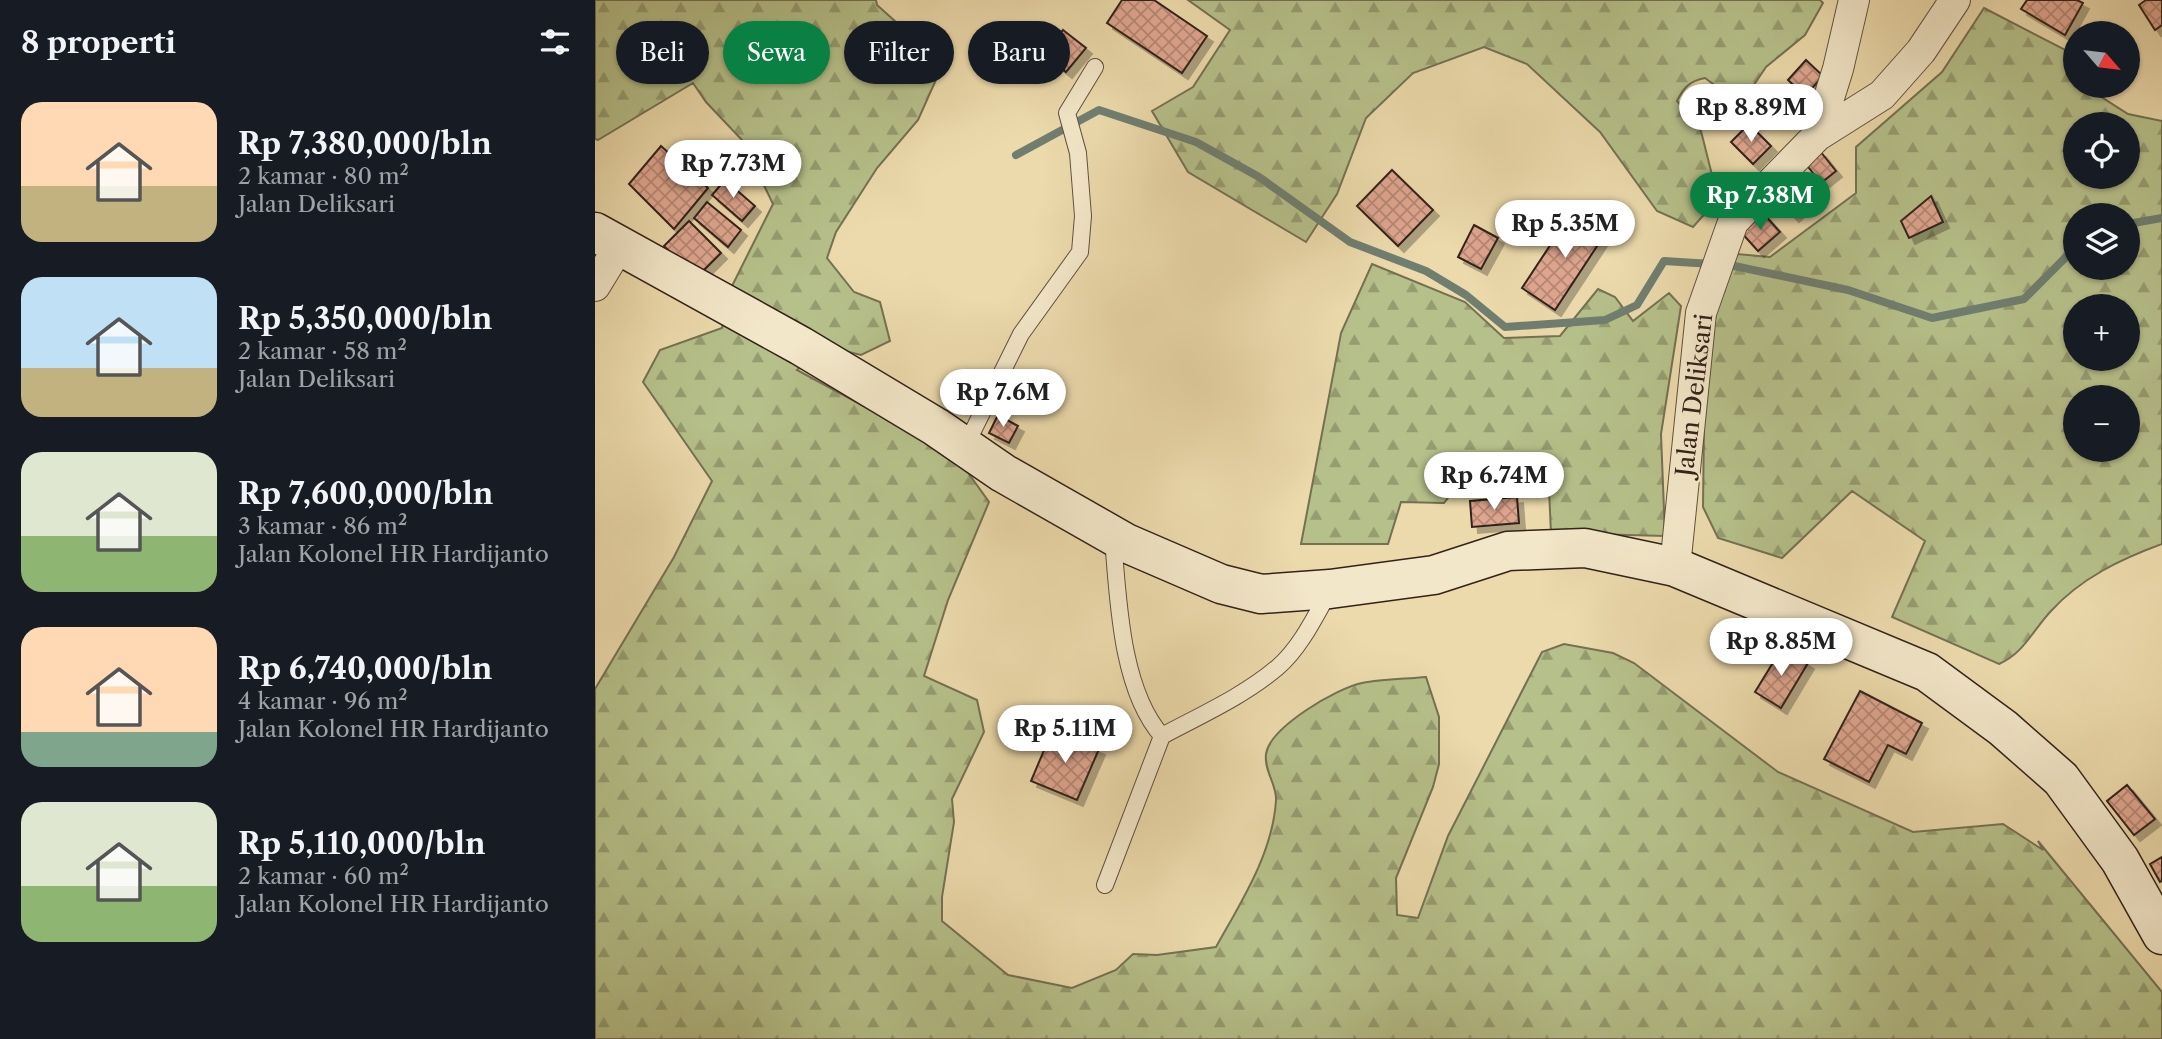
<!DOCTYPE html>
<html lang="id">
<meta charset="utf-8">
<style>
:root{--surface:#171b24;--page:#242831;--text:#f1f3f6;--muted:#9ea1a6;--accent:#0b8043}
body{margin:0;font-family:"Libre Caslon Text",serif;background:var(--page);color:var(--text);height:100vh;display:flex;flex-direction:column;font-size:26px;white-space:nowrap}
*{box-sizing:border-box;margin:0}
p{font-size:23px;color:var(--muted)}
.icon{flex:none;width:38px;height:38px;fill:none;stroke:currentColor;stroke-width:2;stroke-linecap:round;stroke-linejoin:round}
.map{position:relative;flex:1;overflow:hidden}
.sheet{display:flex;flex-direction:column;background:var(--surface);width:595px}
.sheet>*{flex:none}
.guide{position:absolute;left:21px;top:21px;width:665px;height:63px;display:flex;gap:14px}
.needle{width:46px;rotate:118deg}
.tools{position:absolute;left:1468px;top:21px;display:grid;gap:14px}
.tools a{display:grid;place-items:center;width:77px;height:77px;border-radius:50%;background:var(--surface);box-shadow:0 2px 5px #0004;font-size:35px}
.price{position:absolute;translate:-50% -60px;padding:0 16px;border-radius:24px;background:#fff;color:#222;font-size:23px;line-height:46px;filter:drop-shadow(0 2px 4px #0008)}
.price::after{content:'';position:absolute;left:50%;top:42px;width:21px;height:16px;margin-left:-10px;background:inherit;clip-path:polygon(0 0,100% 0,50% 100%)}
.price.selected{background:var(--accent);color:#fff}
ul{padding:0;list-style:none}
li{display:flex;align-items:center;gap:21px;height:175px;padding:0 21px}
li span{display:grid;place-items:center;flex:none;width:196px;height:140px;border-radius:21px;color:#555}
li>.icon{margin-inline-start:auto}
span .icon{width:84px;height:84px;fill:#fffc;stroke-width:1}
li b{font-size:30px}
h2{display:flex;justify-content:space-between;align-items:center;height:84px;padding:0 21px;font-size:30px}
.pill{padding:0 24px;border-radius:32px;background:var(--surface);box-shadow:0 2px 5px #0004;font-size:24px;line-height:63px}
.pill.selected{background:var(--accent);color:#fff}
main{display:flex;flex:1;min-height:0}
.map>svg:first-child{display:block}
.forest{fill:url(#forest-firs);stroke:#747152;stroke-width:2;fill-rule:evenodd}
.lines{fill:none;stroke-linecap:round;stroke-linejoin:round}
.stream{stroke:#707e70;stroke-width:8}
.building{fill:url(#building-cross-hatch);stroke:#32221a;stroke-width:2;filter:url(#shadow)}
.lane-casing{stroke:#60503e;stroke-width:18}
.street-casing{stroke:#60503e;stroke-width:32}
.secondary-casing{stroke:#32221a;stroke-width:41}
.lane{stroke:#f3e7c9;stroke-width:16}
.street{stroke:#f3e7c9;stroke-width:30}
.secondary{stroke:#f3e7c9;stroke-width:38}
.labels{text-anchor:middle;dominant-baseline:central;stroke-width:5;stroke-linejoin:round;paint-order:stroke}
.street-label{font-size:24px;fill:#32221a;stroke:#f3e7c9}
</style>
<main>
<section class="sheet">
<h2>8 properti<svg class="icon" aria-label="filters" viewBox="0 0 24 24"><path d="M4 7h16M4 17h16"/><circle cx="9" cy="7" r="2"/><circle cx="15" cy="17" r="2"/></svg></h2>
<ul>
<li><span style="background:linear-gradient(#ffd9b3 60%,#c2b280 0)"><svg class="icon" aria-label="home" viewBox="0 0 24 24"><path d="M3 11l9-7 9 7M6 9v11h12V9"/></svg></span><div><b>Rp 7,380,000/bln</b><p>2 kamar · 80 m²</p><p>Jalan Deliksari</p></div></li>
<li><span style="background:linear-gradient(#bfe0f5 65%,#c2b280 0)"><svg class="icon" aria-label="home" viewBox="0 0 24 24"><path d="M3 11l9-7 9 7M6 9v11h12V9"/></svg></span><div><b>Rp 5,350,000/bln</b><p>2 kamar · 58 m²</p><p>Jalan Deliksari</p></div></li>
<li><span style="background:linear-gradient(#dfe7d0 60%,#8fb573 0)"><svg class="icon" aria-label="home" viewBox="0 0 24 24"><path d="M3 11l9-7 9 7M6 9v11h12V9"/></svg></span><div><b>Rp 7,600,000/bln</b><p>3 kamar · 86 m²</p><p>Jalan Kolonel HR Hardijanto</p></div></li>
<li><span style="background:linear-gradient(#ffd9b3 75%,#7fa58c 0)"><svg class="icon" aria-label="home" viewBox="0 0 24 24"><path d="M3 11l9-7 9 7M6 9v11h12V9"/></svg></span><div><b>Rp 6,740,000/bln</b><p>4 kamar · 96 m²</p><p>Jalan Kolonel HR Hardijanto</p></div></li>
<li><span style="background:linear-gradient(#dfe7d0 60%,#8fb573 0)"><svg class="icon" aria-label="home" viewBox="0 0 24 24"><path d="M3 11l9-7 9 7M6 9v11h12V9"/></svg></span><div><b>Rp 5,110,000/bln</b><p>2 kamar · 60 m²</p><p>Jalan Kolonel HR Hardijanto</p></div></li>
</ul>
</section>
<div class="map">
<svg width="1567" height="1039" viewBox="0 0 1567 1039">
<defs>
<pattern id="forest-firs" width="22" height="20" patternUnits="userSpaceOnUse" patternTransform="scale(1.75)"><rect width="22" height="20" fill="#b6c08a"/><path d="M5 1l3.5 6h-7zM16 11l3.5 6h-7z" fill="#959c70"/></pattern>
<pattern id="building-cross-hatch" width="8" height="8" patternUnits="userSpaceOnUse" patternTransform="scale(1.75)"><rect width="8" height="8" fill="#dfa68f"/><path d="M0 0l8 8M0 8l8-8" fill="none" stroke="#b58774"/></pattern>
<filter id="shadow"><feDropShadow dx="6" dy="6" stdDeviation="0" flood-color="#0004"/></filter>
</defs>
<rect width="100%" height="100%" fill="#ecdaac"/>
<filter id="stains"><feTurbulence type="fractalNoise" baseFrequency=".00286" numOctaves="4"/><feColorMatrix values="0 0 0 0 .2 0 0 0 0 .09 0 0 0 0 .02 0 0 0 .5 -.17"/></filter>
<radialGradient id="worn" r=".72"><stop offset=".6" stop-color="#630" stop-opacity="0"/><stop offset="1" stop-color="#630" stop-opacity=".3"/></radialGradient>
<path class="forest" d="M0,0H281L282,5L330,48L344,73L323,120L282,168L241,232L232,258L259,292L285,302L295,341L266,355L230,346L202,370L361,456L394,502L353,600L329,676L382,700L389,732L357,799L359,822L347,897V921L413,975L477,988L521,970L538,954L562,955L621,947C646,902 678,853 681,800C682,785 669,771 671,754C675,727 742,688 767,683C787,679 810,679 831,677L844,717V764L838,787L801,878L802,915L823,918L853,836L947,652L969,644L1018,653L1039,663L1183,772L1318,832L1408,824L1448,850L1443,841L1567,992V1039H0V689L79,557L117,481L48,382L65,350L127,328L132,296L178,204L147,140L111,102L98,83L3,140L0,139Z
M593,0H1225L1228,3L1210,35L1171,67L1150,98L1129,92L1110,78C1095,81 1089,87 1082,101L1105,127L1123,199L1098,227L1062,211L1005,132L932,64L889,47L818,73L771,118L742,194L711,242L593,172L557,111L598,87L635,30Z
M1389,8L1476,53L1480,45V86H1495L1494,89L1533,114L1567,121V544C1526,559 1486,578 1456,611C1438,630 1429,653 1404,664L1297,617L1330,541L1257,491L1187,558L1123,538L1108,507L1110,340L1123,299L1142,254L1175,257L1261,193V147L1347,72ZM1480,124H1533V177H1480ZM1480,215H1533V268H1480ZM1480,306H1533V359H1480ZM1480,397H1533V450H1480Z
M777,264L870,302L909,338L965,336L1003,289L1020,297L1038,321L1074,293L1086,306L1066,434L1070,536L956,533L954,490L948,483L907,467L873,472L849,503L806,502L793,544H706L746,333Z"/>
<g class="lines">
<path class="stream" d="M421,155L504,110L601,142L664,177L755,242L831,271L871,295L910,327L1010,320L1042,305L1069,261L1117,264
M1533,224L1567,218
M1130,264L1253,290L1337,318L1429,299L1480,248"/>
</g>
<path class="building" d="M527,0H559L612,36L587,73L512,23Z
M1432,0H1482L1488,3L1470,35L1426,9Z
M1551,0H1567V25L1560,30L1544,5Z
M468,30L491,48L471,72L449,54Z
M1211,60L1228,76L1210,96L1193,80Z
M1109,96L1125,110L1117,120L1101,105Z
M1154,124L1176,146L1158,164L1136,142Z
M66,146L113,188L79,229L34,184Z
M1225,151L1241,171L1226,183L1210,163Z
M797,170L838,210L803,246L762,206Z
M1200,174L1220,196L1198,216L1177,194Z
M130,180L160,206L147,221L117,195Z
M1336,196L1348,222L1314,238L1306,221Z
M112,202L146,230L133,247L99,218Z
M979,209L1012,231L960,310L927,288Z
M1167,212L1185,232L1163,251L1145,231Z
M94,221L126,253L101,278L69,246Z
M879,225L903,238L886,269L863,257Z
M403,415L423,426L414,443L394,433Z
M922,497L924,523L877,527L875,501Z
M1187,648L1213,663L1186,708L1160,692Z
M1265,691L1327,723L1311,754L1293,745L1274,782L1229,759Z
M458,729L504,749L482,800L436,781Z
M1532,785L1560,819L1539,835L1512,801Z
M1567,857V881L1565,882L1555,864Z"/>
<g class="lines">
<defs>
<path id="lane" d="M370,447L426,334L485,252L488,216L483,153L472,113L500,67
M518,538C523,599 526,690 567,736
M510,885L567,736C606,715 649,696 683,667C705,648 720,617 734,592"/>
<path id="street" d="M1222,136L1243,69L1259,0
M0,286L25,245
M1080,567L1106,313L1138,222L1222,136L1287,95L1326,51L1360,0"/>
<path id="secondary" d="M0,232L206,346L341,427L408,473L531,543L626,584L666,594L735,589L839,575L913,551L990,548L1080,567L1332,672L1408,728L1466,779L1525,860L1567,935"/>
</defs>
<use href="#lane" class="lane-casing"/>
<use href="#street" class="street-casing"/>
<use href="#secondary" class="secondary-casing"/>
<use href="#lane" class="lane"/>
<use href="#street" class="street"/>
<use href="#secondary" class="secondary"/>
</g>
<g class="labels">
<g class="street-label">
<text transform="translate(1099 395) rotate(-83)">Jalan Deliksari</text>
</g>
</g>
<rect width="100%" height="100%" filter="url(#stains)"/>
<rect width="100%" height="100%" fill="url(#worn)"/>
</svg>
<div class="tools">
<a><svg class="needle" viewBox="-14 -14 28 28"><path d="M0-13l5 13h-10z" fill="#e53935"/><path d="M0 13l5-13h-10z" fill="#9ea1a6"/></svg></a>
<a><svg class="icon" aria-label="locate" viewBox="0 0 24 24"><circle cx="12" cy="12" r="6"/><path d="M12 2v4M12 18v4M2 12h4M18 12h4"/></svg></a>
<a><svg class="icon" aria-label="layers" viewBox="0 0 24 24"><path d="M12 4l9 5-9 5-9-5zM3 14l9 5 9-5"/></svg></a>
<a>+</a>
<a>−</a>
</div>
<b class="price" style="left:1156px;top:144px">Rp 8.89M</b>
<b class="price" style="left:138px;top:200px">Rp 7.73M</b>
<b class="price selected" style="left:1165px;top:232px">Rp 7.38M</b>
<b class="price" style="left:970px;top:260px">Rp 5.35M</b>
<b class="price" style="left:408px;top:429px">Rp 7.6M</b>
<b class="price" style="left:899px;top:512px">Rp 6.74M</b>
<b class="price" style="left:1186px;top:678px">Rp 8.85M</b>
<b class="price" style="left:470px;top:765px">Rp 5.11M</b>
<div class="guide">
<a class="pill">Beli</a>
<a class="pill selected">Sewa</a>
<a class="pill">Filter</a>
<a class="pill">Baru</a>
</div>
</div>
</main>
